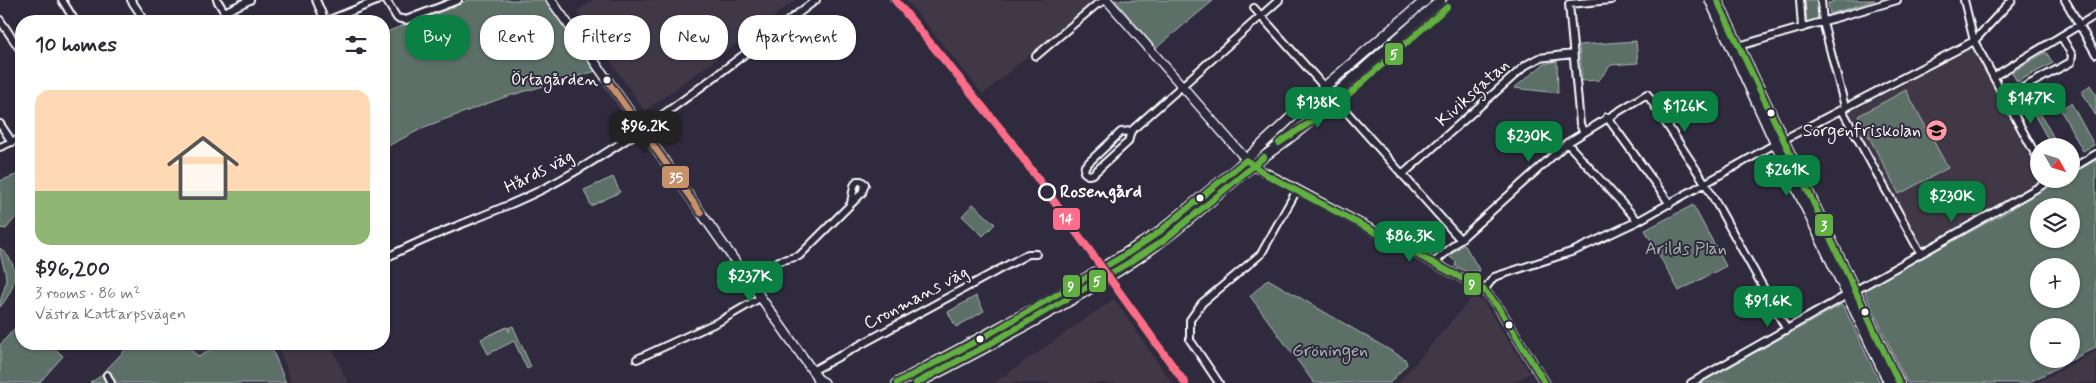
<!DOCTYPE html>
<meta charset="utf-8">
<style>
:root{--surface:#fff;--page:#f7f7f7;--text:#2b2b33;--muted:#7c7c81;--accent:#0b8043}
body{margin:0;font-family:Mynerve,sans-serif;background:var(--page);color:var(--text);height:100vh;display:flex;flex-direction:column;font-size:19px;white-space:nowrap}
*{box-sizing:border-box;margin:0}
p{font-size:16px;color:var(--muted)}
.icon{flex:none;width:28px;height:28px;fill:none;stroke:currentColor;stroke-width:2;stroke-linecap:round;stroke-linejoin:round}
.map{position:relative;flex:1;overflow:hidden}
.sheet{position:absolute;left:15px;top:15px;width:375px;height:335px;display:flex;flex-direction:column;background:var(--surface);border-radius:20px;box-shadow:0 1px 4px #0004}
.sheet>*{flex:none}
.banner{position:absolute;left:405px;top:15px;width:475px;height:45px;display:flex;gap:10px}
.needle{width:32px;rotate:129deg}
.fabs{position:absolute;left:2030px;top:138px;display:grid;gap:10px}
.fabs a{display:grid;place-items:center;width:50px;height:50px;border-radius:50%;background:var(--surface);box-shadow:0 1px 4px #0004;font-size:25px}
.price{position:absolute;translate:-50% -42px;padding:0 11px;border-radius:10px;background:var(--accent);color:#fff;font-size:16px;line-height:32px;filter:drop-shadow(0 1px 2px #0008)}
.price::after{content:'';position:absolute;left:50%;top:30px;width:15px;height:11px;margin-left:-8px;background:inherit;clip-path:polygon(0 0,100% 0,50% 100%)}
.price.current{background:#222;color:#fff}
ul{padding:0;list-style:none}
li{display:grid;align-content:center;gap:10px;height:265px;padding:0 20px}
li span{display:grid;place-items:center;height:155px;border-radius:15px;color:#555}
li>.icon{margin-inline-start:auto}
span .icon{width:90px;height:90px;fill:#fffc;stroke-width:1}
li b{font-size:21px}
h2{display:flex;justify-content:space-between;align-items:center;height:60px;padding:0 20px;font-size:21px}
.chip{padding:0 18px;border-radius:20px;background:var(--surface);box-shadow:0 1px 4px #0004;font-size:18px;line-height:45px}
.chip.current{background:var(--accent);color:#fff}
.map>svg:first-child{display:block}
.built{fill:#413747}
.green{fill:#5b6f68;stroke:#adb7b4;fill-rule:evenodd}
.lines{fill:none;stroke-linecap:round;stroke-linejoin:round}
.minor-casing{stroke:#fff;stroke-width:10}
.tertiary-casing{stroke:#fff;stroke-width:11}
.secondary-casing{stroke:#fff;stroke-width:12}
.minor{stroke:#2f2a3d;stroke-width:6}
.tertiary{stroke:#2f2a3d;stroke-width:8}
.secondary{stroke:#2f2a3d;stroke-width:9}
.rail{stroke:#fff;stroke-width:2}
.bus-1-casing{stroke:#2f2a3d;stroke-width:10}
.bus-2-casing{stroke:#2f2a3d;stroke-width:10}
.bus-3-casing{stroke:#2f2a3d;stroke-width:10}
.bus-4-casing{stroke:#2f2a3d;stroke-width:10}
.bus-1{stroke:#62b041;stroke-width:6}
.bus-2{stroke:#62b041;stroke-width:6}
.bus-3{stroke:#62b041;stroke-width:6}
.bus-4{stroke:#c7916a;stroke-width:6}
.rail-1-casing{stroke:#2f2a3d;stroke-width:11}
.rail-1{stroke:#fb6d88;stroke-width:8}
.bus-dot{fill:#fff;stroke:#2f2a3d;stroke-width:2}
.stop-dot{fill:#2f2a3d;stroke:#fff;stroke-width:2.5}
.labels{text-anchor:middle;dominant-baseline:central;stroke-width:4;stroke-linejoin:round;paint-order:stroke}
.bus-label{font-size:17px;fill:#fff;stroke:#2f2a3d;text-anchor:end}
.street-label{font-size:18px;fill:#fff;stroke:#2f2a3d}
.poi-label{font-size:18px;fill:#fff;stroke:#2f2a3d;text-anchor:end}
.stop-label{font-size:18px;font-weight:bold;fill:#fff;stroke:#2f2a3d;text-anchor:start}
.park-label{font-size:18px;fill:#adb7b4;stroke:#2f2a3d}
.line-badge{stroke:#2f2a3d;stroke-width:2}
.badge-label{font-size:14px;text-anchor:middle;font-weight:bold;fill:#fff}
</style>
<div class="map">
<svg width="2096" height="383" viewBox="0 0 2096 383">
<rect width="100%" height="100%" fill="#2f2a3d"/>
<filter id="ink" filterUnits="userSpaceOnUse"><feTurbulence type="fractalNoise" baseFrequency=".02" numOctaves="2"/><feDisplacementMap in="SourceGraphic" scale="10" xChannelSelector="R" yChannelSelector="G"/><feConvolveMatrix kernelMatrix="1 2 1 2 8 2 1 2 1" color-interpolation-filters="sRGB"/></filter>
<g filter="url(#ink)">
<path class="built" d="M593,0H796L645,111L576,12Z
M906,0H1095L983,94Z
M1969,48L1975,50L2041,179L1922,247L1848,115V111L1857,105L1859,108L1881,96L1879,93L1883,91L1885,94L1907,83L1906,79L1924,69L1926,72L1961,54L1960,51Z
M1474,295L1484,303L1530,373L1513,383H1398Z
M1114,299L1172,383H994Z
M185,344H221L199,357Z
M277,344H330L348,383H292Z
M2096,351V383H2036L2074,363Z"/>
<path class="green" d="M468,0H549L596,71L505,97L427,126L384,148V33Z
M1115,0H1214L1156,48Z
M1805,0H1821L1823,21L1807,22Z
M1833,0H1875L1830,14L1828,3L1833,2Z
M1636,41L1638,63L1611,65L1599,80L1582,81L1579,45Z
M2046,52L2053,63L2017,82L2012,72Z
M1557,61L1558,93L1514,88L1544,64Z
M2090,85L2096,94V116L2082,92Z
M1906,90L1948,168L1899,194L1858,116Z
M2071,103L2094,145L2083,151L2060,109Z
M2039,111L2054,138L2049,141L2034,114Z
M2096,160V347L2028,383H1907L1865,293L1867,288L2014,208L2015,206L2062,179H2071V174ZM2039,206H2071V239H2039ZM2039,266H2071V299H2039ZM2039,326H2071V359H2039Z
M21,173V211L6,229L0,228V181Z
M613,177L620,192L591,206L584,190Z
M973,204L995,224L983,236L962,216Z
M1693,205L1726,266L1679,291L1645,230Z
M1464,244L1480,271L1467,272L1455,266L1456,262L1449,256Z
M0,248C22,266 16,288 0,307C0,297 5,290 6,280C6,269 0,260 0,248Z
M1268,279L1405,359L1407,364L1390,383H1314L1250,296Z
M976,296L984,311L956,327L948,312Z
M1841,305L1844,307L1880,383H1700Z
M21,321V344H50L63,356L39,383H0V345Z
M513,326L531,367L527,369L514,341L488,354L481,339L507,327L510,332L508,328Z
M131,344H184L199,357L221,344H270L286,383H90L99,377Z"/>
<g class="lines">
<defs>
<path id="minor" d="M62,0L75,21
M131,0L145,21
M217,0L230,21
M316,0L325,21
M386,0L397,18L406,20L458,0
M1800,0L1802,28
M1821,0L1823,22L1845,107
M1964,0L1974,41L2039,161
M2065,0L2096,54
M1254,8L1459,238
M224,12L250,0
M0,20L21,51
M327,21L379,0
M1739,46L1897,0
M1036,56L1096,5L1106,0
M1993,77L2096,15
M2004,98L2071,62L2072,55L2061,36
M1842,110L1920,252
M1607,117L1670,204
M0,124L12,142
M1131,131L1128,142L1093,174L1088,175L1084,172L1085,166L1121,132L1131,131L1279,0
M1583,131L1580,124L1569,4L1611,0
M1567,143L1638,221
M0,147L21,138
M2071,169L2096,154
M1402,175L1526,65L1539,58L1573,54
M384,259C437,230 496,214 549,186C645,135 730,64 816,0
M1434,263L1567,143L1647,94L1705,183L1787,330
M749,282L779,261L799,256L862,193L865,184L861,181H857L854,186L851,203
M1484,290L1494,277L1574,251L1638,221L1775,144L1974,41L2012,0
M637,359L720,321L760,298
M812,371L1028,254H1036
M107,375L111,383
M1219,383L1190,340V320L1202,303L1261,254L1297,190
M1691,383L2053,179"/>
<path id="tertiary" d="M551,0L821,383
M1107,0L1251,165L1484,290L1499,308L1545,383"/>
<path id="secondary" d="M1710,0L1770,132L1889,383
M1717,0L1899,383
M817,379L824,383
M897,383L1052,299L1158,233L1236,169L1315,95L1426,0
M918,383C991,345 1066,306 1135,260C1182,229 1221,190 1265,156C1289,138 1316,121 1333,96L1441,0"/>
</defs>
<use href="#minor" class="minor-casing"/>
<use href="#tertiary" class="tertiary-casing"/>
<use href="#secondary" class="secondary-casing"/>
<use href="#minor" class="minor"/>
<use href="#tertiary" class="tertiary"/>
<use href="#secondary" class="secondary"/>
<path class="rail" d="M890,0L994,125L1181,383"/>
<defs>
<path id="bus-1" d="M897,383L984,337L1125,255L1158,233L1246,160L1267,175L1484,290L1499,308L1545,383"/>
<path id="bus-2" d="M1279,143L1339,103L1447,7
M916,383L988,345L1130,262L1164,240L1264,157"/>
<path id="bus-3" d="M1717,0L1899,383"/>
<path id="bus-4" d="M607,80L701,213"/>
</defs>
<use href="#bus-1" class="bus-1-casing"/>
<use href="#bus-2" class="bus-2-casing"/>
<use href="#bus-3" class="bus-3-casing"/>
<use href="#bus-4" class="bus-4-casing"/>
<use href="#bus-1" class="bus-1"/>
<use href="#bus-2" class="bus-2"/>
<use href="#bus-3" class="bus-3"/>
<use href="#bus-4" class="bus-4"/>
<defs>
<path id="rail-1" d="M895,0L1009,139L1185,383"/>
</defs>
<use href="#rail-1" class="rail-1-casing"/>
<use href="#rail-1" class="rail-1"/>
</g>
</g>
<defs>
<symbol id="school-disc" viewBox="-11 -11 22 22"><circle r="9.5" fill="#ff9aa2" stroke="#2f2a3d"/><path d="M0-5L7-2L0 1L-7-2ZM-4 1L0 2.5L4 1V4Q0 6-4 4Z" fill="#111"/></symbol>
</defs>
<g fill-rule="evenodd">
<use href="#school-disc" x="1924" y="118" width="25" height="25"/>
</g>
<g class="bus-dot">
<circle cx="607" cy="80" r="4.5"/>
<circle cx="1771" cy="113" r="4.5"/>
<circle cx="1200" cy="198" r="4.5"/>
<circle cx="1865" cy="312" r="4.5"/>
<circle cx="1509" cy="325" r="4.5"/>
<circle cx="980" cy="339" r="4.5"/>
</g>
<circle class="stop-dot" cx="1047" cy="192" r="8"/>
<g class="labels">
<g class="bus-label">
<text x="598" y="80">Örtagården</text>
</g>
<g class="street-label">
<text transform="translate(1473 93) rotate(-42)">Kiviksgatan</text>
<text transform="translate(539 172) rotate(-27)">Hårds väg</text>
<text transform="translate(916 298) rotate(-28)">Cronmans väg</text>
</g>
<g class="poi-label">
<text x="1921" y="131">Sorgenfriskolan</text>
</g>
<g class="stop-label">
<text x="1060" y="192">Rosengård</text>
</g>
<g class="park-label">
<text x="1686" y="249">Arilds Plan</text>
<text x="1330" y="351">Gröningen</text>
</g>
</g>
<g class="line-badge">
<rect x="1384" y="42" width="20" height="24" rx="5" fill="#62b041"/>
<rect x="661" y="165" width="29" height="24" rx="5" fill="#c7916a"/>
<rect x="1052" y="207" width="29" height="24" rx="5" fill="#fb6d88"/>
<rect x="1814" y="213" width="20" height="24" rx="5" fill="#62b041"/>
<rect x="1088" y="269" width="19" height="24" rx="5" fill="#62b041"/>
<rect x="1463" y="272" width="19" height="24" rx="5" fill="#62b041"/>
<rect x="1062" y="274" width="19" height="24" rx="5" fill="#62b041"/>
</g>
<g class="badge-label">
<text x="1394" y="59">5</text>
<text x="676" y="182">35</text>
<text x="1066" y="223">14</text>
<text x="1824" y="230">3</text>
<text x="1097" y="286">5</text>
<text x="1472" y="289">9</text>
<text x="1071" y="291">9</text>
</g>
</svg>
<div class="fabs">
<a><svg class="needle" viewBox="-14 -14 28 28"><path d="M0-13l5 13h-10z" fill="#e53935"/><path d="M0 13l5-13h-10z" fill="#7c7c81"/></svg></a>
<a><svg class="icon" aria-label="layers" viewBox="0 0 24 24"><path d="M12 4l9 5-9 5-9-5zM3 14l9 5 9-5"/></svg></a>
<a>+</a>
<a>−</a>
</div>
<b class="price" style="left:2031px;top:125px">$147K</b>
<b class="price" style="left:1318px;top:129px">$138K</b>
<b class="price" style="left:1685px;top:133px">$126K</b>
<b class="price current" style="left:645px;top:153px">$96.2K</b>
<b class="price" style="left:1529px;top:163px">$230K</b>
<b class="price" style="left:1787px;top:197px">$261K</b>
<b class="price" style="left:1952px;top:223px">$230K</b>
<b class="price" style="left:1410px;top:263px">$86.3K</b>
<b class="price" style="left:750px;top:303px">$237K</b>
<b class="price" style="left:1768px;top:328px">$91.6K</b>
<div class="banner">
<a class="chip current">Buy</a>
<a class="chip">Rent</a>
<a class="chip">Filters</a>
<a class="chip">New</a>
<a class="chip">Apartment</a>
</div>
<section class="sheet">
<h2>10 homes<svg class="icon" aria-label="filters" viewBox="0 0 24 24"><path d="M4 7h16M4 17h16"/><circle cx="9" cy="7" r="2"/><circle cx="15" cy="17" r="2"/></svg></h2>
<ul>
<li><span style="background:linear-gradient(#ffd9b3 65%,#8fb573 0)"><svg class="icon" aria-label="home" viewBox="0 0 24 24"><path d="M3 11l9-7 9 7M6 9v11h12V9"/></svg></span><div><b>$96,200</b><p>3 rooms · 86 m²</p><p>Västra Kattarpsvägen</p></div></li>
</ul>
</section>
</div>
